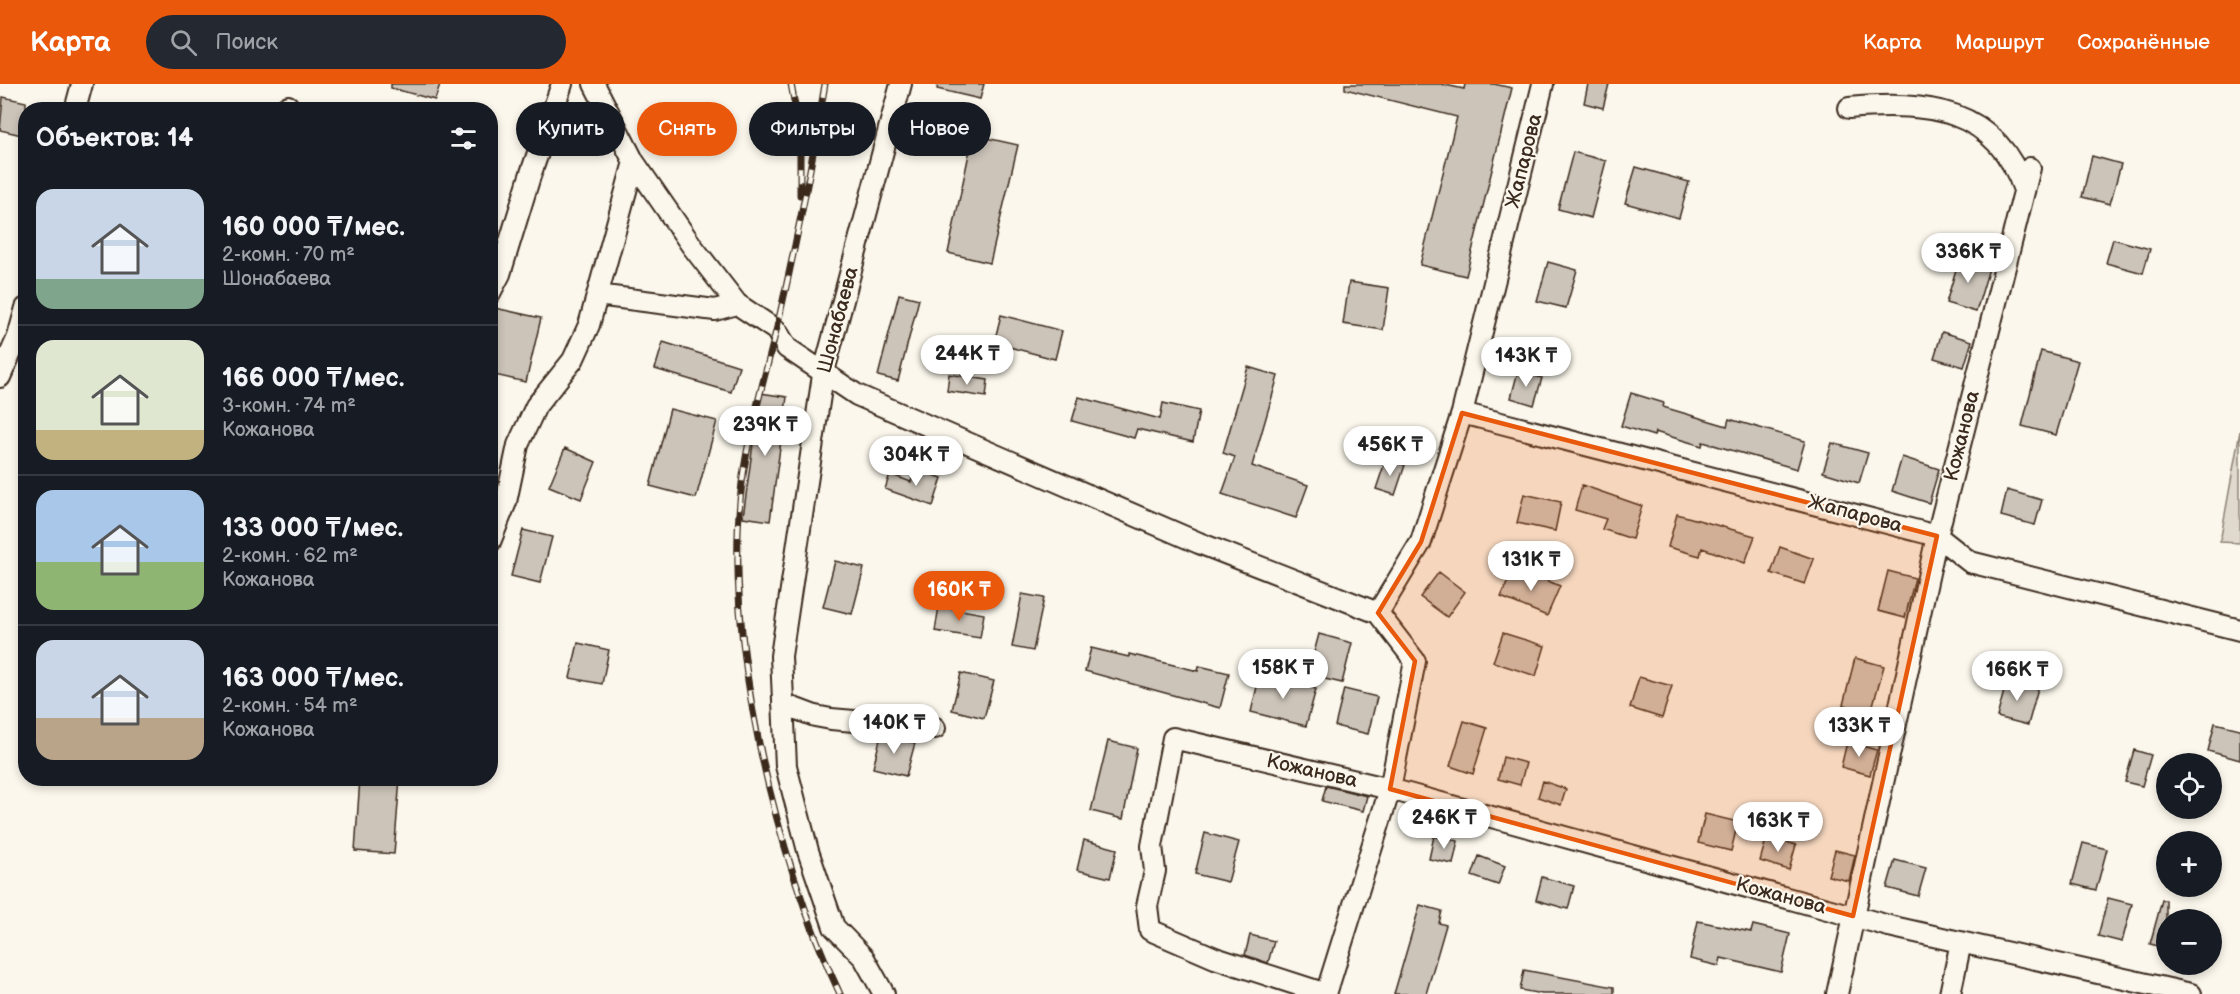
<!DOCTYPE html>
<html lang="ru">
<meta charset="utf-8">
<style>
:root{--surface:#171b24;--page:#242831;--text:#f1f3f6;--muted:#9ea1a6;--line:#363941;--accent:#ea580c}
body{margin:0;font-family:"Balsamiq Sans",sans-serif;background:var(--page);color:var(--text);height:100vh;display:flex;flex-direction:column;font-size:22px;white-space:nowrap}
*{box-sizing:border-box;margin:0}
p{font-size:20px;color:var(--muted)}
.icon{flex:none;width:33px;height:33px;fill:none;stroke:currentColor;stroke-width:2;stroke-linecap:round;stroke-linejoin:round}
.map{position:relative;flex:1;overflow:hidden}
.details{position:absolute;left:18px;top:18px;width:480px;height:684px;display:flex;flex-direction:column;background:var(--surface);border-radius:24px;box-shadow:0 3px 9px #0003}
.details>*{flex:none}
.hud{position:absolute;left:516px;top:18px;width:570px;height:54px;display:flex;gap:12px}
.buttons{position:absolute;left:2156px;top:669px;display:grid;gap:12px}
.buttons a{display:grid;place-items:center;width:66px;height:66px;border-radius:50%;background:var(--surface);box-shadow:0 3px 9px #0003;font-size:30px}
.price{position:absolute;translate:-50% -51px;padding:0 14px;border-radius:21px;background:#fff;color:#222;font-size:20px;line-height:39px;filter:drop-shadow(0 2px 3px #0008)}
.price::after{content:'';position:absolute;left:50%;top:36px;width:18px;height:14px;margin-left:-9px;background:inherit;clip-path:polygon(0 0,100% 0,50% 100%)}
.price.on{background:var(--accent);color:#fff}
ul{padding:0;list-style:none}
li{display:flex;align-items:center;gap:18px;height:150px;padding:0 18px}
li+li{border-top:2px solid var(--line)}
li span{display:grid;place-items:center;flex:none;width:168px;height:120px;border-radius:18px;color:#555}
li>.icon{margin-inline-start:auto}
span .icon{width:72px;height:72px;fill:#fffc;stroke-width:1}
li b{font-size:26px}
h2{display:flex;justify-content:space-between;align-items:center;height:72px;padding:0 18px;font-size:26px}
.chip{padding:0 21px;border-radius:27px;background:var(--surface);box-shadow:0 3px 9px #0003;font-size:21px;line-height:54px}
.chip.on{background:var(--accent);color:#fff}
header{display:flex;align-items:center;gap:36px;box-sizing:border-box;height:84px;padding:0 30px;background:var(--accent);color:#fff}
header strong{font-size:28px}
nav{display:flex;gap:33px;margin-inline-start:auto;font-size:21px}
.search{width:420px;height:54px;background:var(--page);display:flex;align-items:center;gap:15px;box-sizing:border-box;padding:0 21px;border-radius:33px;color:var(--muted);font-size:22px}
.map>svg:first-child{display:block}
.green{fill:#dfd9ce;stroke:#8d8276;stroke-width:1.5}
.building{fill:#ccc4b9;stroke:#3b2a1e;stroke-width:1.5}
.lines{fill:none;stroke-linecap:round;stroke-linejoin:round}
.street-casing{stroke:#3b2a1e;stroke-width:24}
.street{stroke:#fbf7ec;stroke-width:20}
.rail-casing{stroke:#3b2a1e;stroke-width:7}
.rail{stroke:#fbf7ec;stroke-width:4.5;stroke-dasharray:14;stroke-linecap:butt}
.marked{fill:#e8590c;fill-opacity:0.2;stroke:#e8590c;stroke-width:4.5;stroke-linejoin:round}
.labels{text-anchor:middle;dominant-baseline:central;stroke-width:4.5;stroke-linejoin:round;paint-order:stroke}
.street-label{font-size:20px;fill:#3b2a1e;stroke:#fbf7ec}
</style>
<header>
<strong>Карта</strong>
<div class="search"><svg class="icon" aria-label="search" viewBox="0 0 24 24"><circle cx="10" cy="10" r="6"/><path d="M15 15l6 6"/></svg>Поиск</div>
<nav><a>Карта</a><a>Маршрут</a><a>Сохранённые</a></nav>
</header>
<div class="map">
<svg width="2240" height="910" viewBox="0 0 2240 910">
<rect width="100%" height="100%" fill="#fbf7ec"/>
<filter id="ink" filterUnits="userSpaceOnUse"><feTurbulence type="fractalNoise" baseFrequency=".0167" numOctaves="2"/><feDisplacementMap in="SourceGraphic" scale="12" xChannelSelector="R" yChannelSelector="G"/><feConvolveMatrix kernelMatrix="1 2 1 2 8 2 1 2 1" color-interpolation-filters="sRGB"/></filter>
<g filter="url(#ink)">
<path class="green" d="M2240,347V459L2220,458Z"/>
<path class="building" d="M391,0H440L435,16L391,4Z
M938,0H984L980,15L937,5Z
M1345,0H1441L1464,5L1465,0H1494L1512,4L1466,192L1420,181L1457,33L1345,5Z
M1588,0H1609L1603,24L1584,19Z
M3,13L26,18V52L0,46Z
M973,51L1018,61L990,179L948,169Z
M1573,68L1606,77L1591,134L1558,125Z
M2092,72L2121,80L2110,120L2082,113Z
M1636,83L1689,98L1679,134L1625,119Z
M2113,155L2150,165L2143,189L2106,179Z
M1960,172L1990,181L1976,228L1946,219Z
M1548,178L1577,186L1566,224L1537,217Z
M1349,198L1389,204L1383,246L1343,240Z
M899,210L919,215L898,297L878,292Z
M490,223L541,234L526,298L490,290Z
M1001,231L1062,247L1055,275L994,259Z
M1942,248L1972,257L1964,283L1934,274Z
M663,258L739,282L731,308L655,285Z
M2041,267L2078,277L2056,351L2022,342Z
M1248,283L1278,292L1252,382L1308,401L1296,434L1222,410L1235,373L1223,369Z
M1518,287L1542,294L1534,321L1511,314Z
M949,290L988,296L986,313L947,307Z
M760,309L787,313L770,437L743,433Z
M1631,309L1664,319L1663,323L1727,342L1729,335L1805,357L1797,385L1703,358L1702,362L1655,348L1654,352L1621,342Z
M1079,313L1160,335L1163,319L1199,327L1193,358L1137,345L1134,354L1072,337Z
M670,325L717,337L696,414L650,402Z
M1832,359L1868,369L1859,399L1823,388Z
M565,364L596,378L581,415L549,402Z
M1902,373L1939,385L1929,419L1892,407Z
M1386,375L1405,381L1395,411L1376,405Z
M915,385L942,394L933,422L885,405L890,390L911,398Z
M1582,401L1642,422L1632,455L1602,445L1606,435L1575,426Z
M2007,406L2042,416L2035,441L2001,432Z
M1524,410L1561,418L1555,447L1517,439Z
M1677,430L1755,452L1745,479L1702,464L1700,472L1668,463Z
M523,446L552,453L540,499L511,492Z
M1780,463L1814,475L1805,500L1771,489Z
M835,477L864,484L852,530L823,523Z
M1514,483L1560,502L1547,532L1501,513Z
M1888,487L1915,494L1905,534L1878,527Z
M1439,488L1465,508L1447,533L1420,513Z
M1022,510L1044,514L1033,567L1012,563Z
M939,522L984,530L980,554L935,547Z
M1503,549L1545,562L1536,592L1493,578Z
M1319,550L1352,559L1342,599L1308,591Z
M578,559L609,566L602,600L570,594Z
M1091,564L1129,573V570L1198,587L1199,582L1229,589L1220,624L1085,587Z
M1855,574L1884,582L1871,628L1843,621Z
M961,589L994,597L984,634L952,626Z
M1260,590L1316,605L1306,642L1251,628Z
M1639,593L1672,602L1662,634L1630,624Z
M2007,596L2038,604L2028,641L1997,633Z
M1344,605L1377,613L1368,650L1335,642Z
M1464,637L1487,644L1473,690L1450,682Z
M2215,639L2240,645V676L2208,667Z
M881,651L915,659L906,692L873,684Z
M1108,657L1137,664L1123,735L1091,727Z
M1847,658L1877,666L1870,691L1841,683Z
M2134,666L2151,671L2142,702L2125,698Z
M1503,673L1526,679L1520,701L1498,695Z
M360,694H400L394,770L355,767Z
M1543,697L1566,705L1561,721L1538,713Z
M1326,702L1367,712L1363,727L1322,717Z
M1705,730L1738,738L1731,767L1698,759Z
M1205,749L1239,758L1228,798L1195,790Z
M1434,752L1458,757L1453,780L1429,775Z
M1767,752L1796,761L1789,786L1760,777Z
M1084,756L1117,765L1110,794L1077,786Z
M2083,759L2107,765L2096,806L2072,800Z
M1835,766L1855,771L1849,797L1828,792Z
M1479,772L1505,782L1498,801L1472,792Z
M1895,776L1926,784L1918,812L1887,804Z
M1542,793L1574,802L1568,825L1536,816Z
M2108,814L2132,820L2122,858L2098,852Z
M2162,816H2166V864L2150,860Z
M1420,821L1442,827L1439,839L1446,841L1426,910H1394Z
M1698,837L1751,848L1753,841L1790,850L1781,888L1721,874L1719,882L1690,875Z
M1250,851L1274,857L1268,879L1245,871Z
M1524,886L1614,903V910H1542L1520,906Z"/>
<g class="lines">
<defs>
<path id="street" d="M594,0L634,78L692,162L737,220L776,246L787,264L857,311L1199,459L1378,529L1415,577L1390,705L1326,910
M1849,24C1926,17 1996,23 2024,106
M75,26L82,0
M283,26L288,22
M490,209L500,190L530,92L562,0
M597,211L715,226L737,220
M0,293L18,253L26,224
M1462,329L1937,452L1970,478L2240,546
M490,458L506,418L518,361L536,322L573,276L589,241L634,78
M1378,529L1421,458L1462,329L1543,0
M783,620L815,632L831,635L935,644
M884,910L864,874L834,843L808,767L786,682L781,572L823,291L901,0
M1326,910L1215,874L1150,846L1147,822L1155,787L1152,762L1173,654L1390,705L1889,842L2191,910
M1837,910L1937,452L2030,84
M1950,910L1961,858"/>
</defs>
<use href="#street" class="street-casing"/>
<use href="#street" class="street"/>
<defs>
<path id="rail" d="M791,0L800,49V111
M825,0C812,81 796,160 778,239C765,293 749,345 742,399C722,550 775,773 840,910"/>
</defs>
<use href="#rail" class="rail-casing"/>
<use href="#rail" class="rail"/>
</g>
</g>
<path class="marked" d="M1462,329L1937,452L1853,832L1390,705L1415,577L1378,529L1421,458Z"/>
<g class="labels">
<g class="street-label">
<text transform="translate(1524 77) rotate(-76)">Жапарова</text>
<text transform="translate(838 236) rotate(-75)">Шонабаева</text>
<text transform="translate(1962 352) rotate(-76)">Кожанова</text>
<text transform="translate(1855 430) rotate(15)">Жапарова</text>
<text transform="translate(1312 687) rotate(13)">Кожанова</text>
<text transform="translate(1781 812) rotate(15)">Кожанова</text>
</g>
</g>
</svg>
<div class="buttons">
<a><svg class="icon" aria-label="locate" viewBox="0 0 24 24"><circle cx="12" cy="12" r="6"/><path d="M12 2v4M12 18v4M2 12h4M18 12h4"/></svg></a>
<a>+</a>
<a>−</a>
</div>
<b class="price" style="left:1968px;top:200px">336K ₸</b>
<b class="price" style="left:967px;top:302px">244K ₸</b>
<b class="price" style="left:1526px;top:304px">143K ₸</b>
<b class="price" style="left:765px;top:373px">239K ₸</b>
<b class="price" style="left:1390px;top:393px">456K ₸</b>
<b class="price" style="left:916px;top:403px">304K ₸</b>
<b class="price" style="left:1531px;top:508px">131K ₸</b>
<b class="price on" style="left:959px;top:538px">160K ₸</b>
<b class="price" style="left:1283px;top:616px">158K ₸</b>
<b class="price" style="left:2017px;top:618px">166K ₸</b>
<b class="price" style="left:894px;top:671px">140K ₸</b>
<b class="price" style="left:1859px;top:674px">133K ₸</b>
<b class="price" style="left:1444px;top:766px">246K ₸</b>
<b class="price" style="left:1778px;top:769px">163K ₸</b>
<div class="hud">
<a class="chip">Купить</a>
<a class="chip on">Снять</a>
<a class="chip">Фильтры</a>
<a class="chip">Новое</a>
</div>
<section class="details">
<h2>Объектов: 14<svg class="icon" aria-label="filters" viewBox="0 0 24 24"><path d="M4 7h16M4 17h16"/><circle cx="9" cy="7" r="2"/><circle cx="15" cy="17" r="2"/></svg></h2>
<ul>
<li><span style="background:linear-gradient(#c9d6e8 75%,#7fa58c 0)"><svg class="icon" aria-label="home" viewBox="0 0 24 24"><path d="M3 11l9-7 9 7M6 9v11h12V9"/></svg></span><div><b>160 000 ₸/мес.</b><p>2-комн. · 70 m²</p><p>Шонабаева</p></div></li>
<li><span style="background:linear-gradient(#dfe7d0 75%,#c2b280 0)"><svg class="icon" aria-label="home" viewBox="0 0 24 24"><path d="M3 11l9-7 9 7M6 9v11h12V9"/></svg></span><div><b>166 000 ₸/мес.</b><p>3-комн. · 74 m²</p><p>Кожанова</p></div></li>
<li><span style="background:linear-gradient(#a9c7e8 60%,#8fb573 0)"><svg class="icon" aria-label="home" viewBox="0 0 24 24"><path d="M3 11l9-7 9 7M6 9v11h12V9"/></svg></span><div><b>133 000 ₸/мес.</b><p>2-комн. · 62 m²</p><p>Кожанова</p></div></li>
<li><span style="background:linear-gradient(#c9d6e8 65%,#b9a48a 0)"><svg class="icon" aria-label="home" viewBox="0 0 24 24"><path d="M3 11l9-7 9 7M6 9v11h12V9"/></svg></span><div><b>163 000 ₸/мес.</b><p>2-комн. · 54 m²</p><p>Кожанова</p></div></li>
</ul>
</section>
</div>
